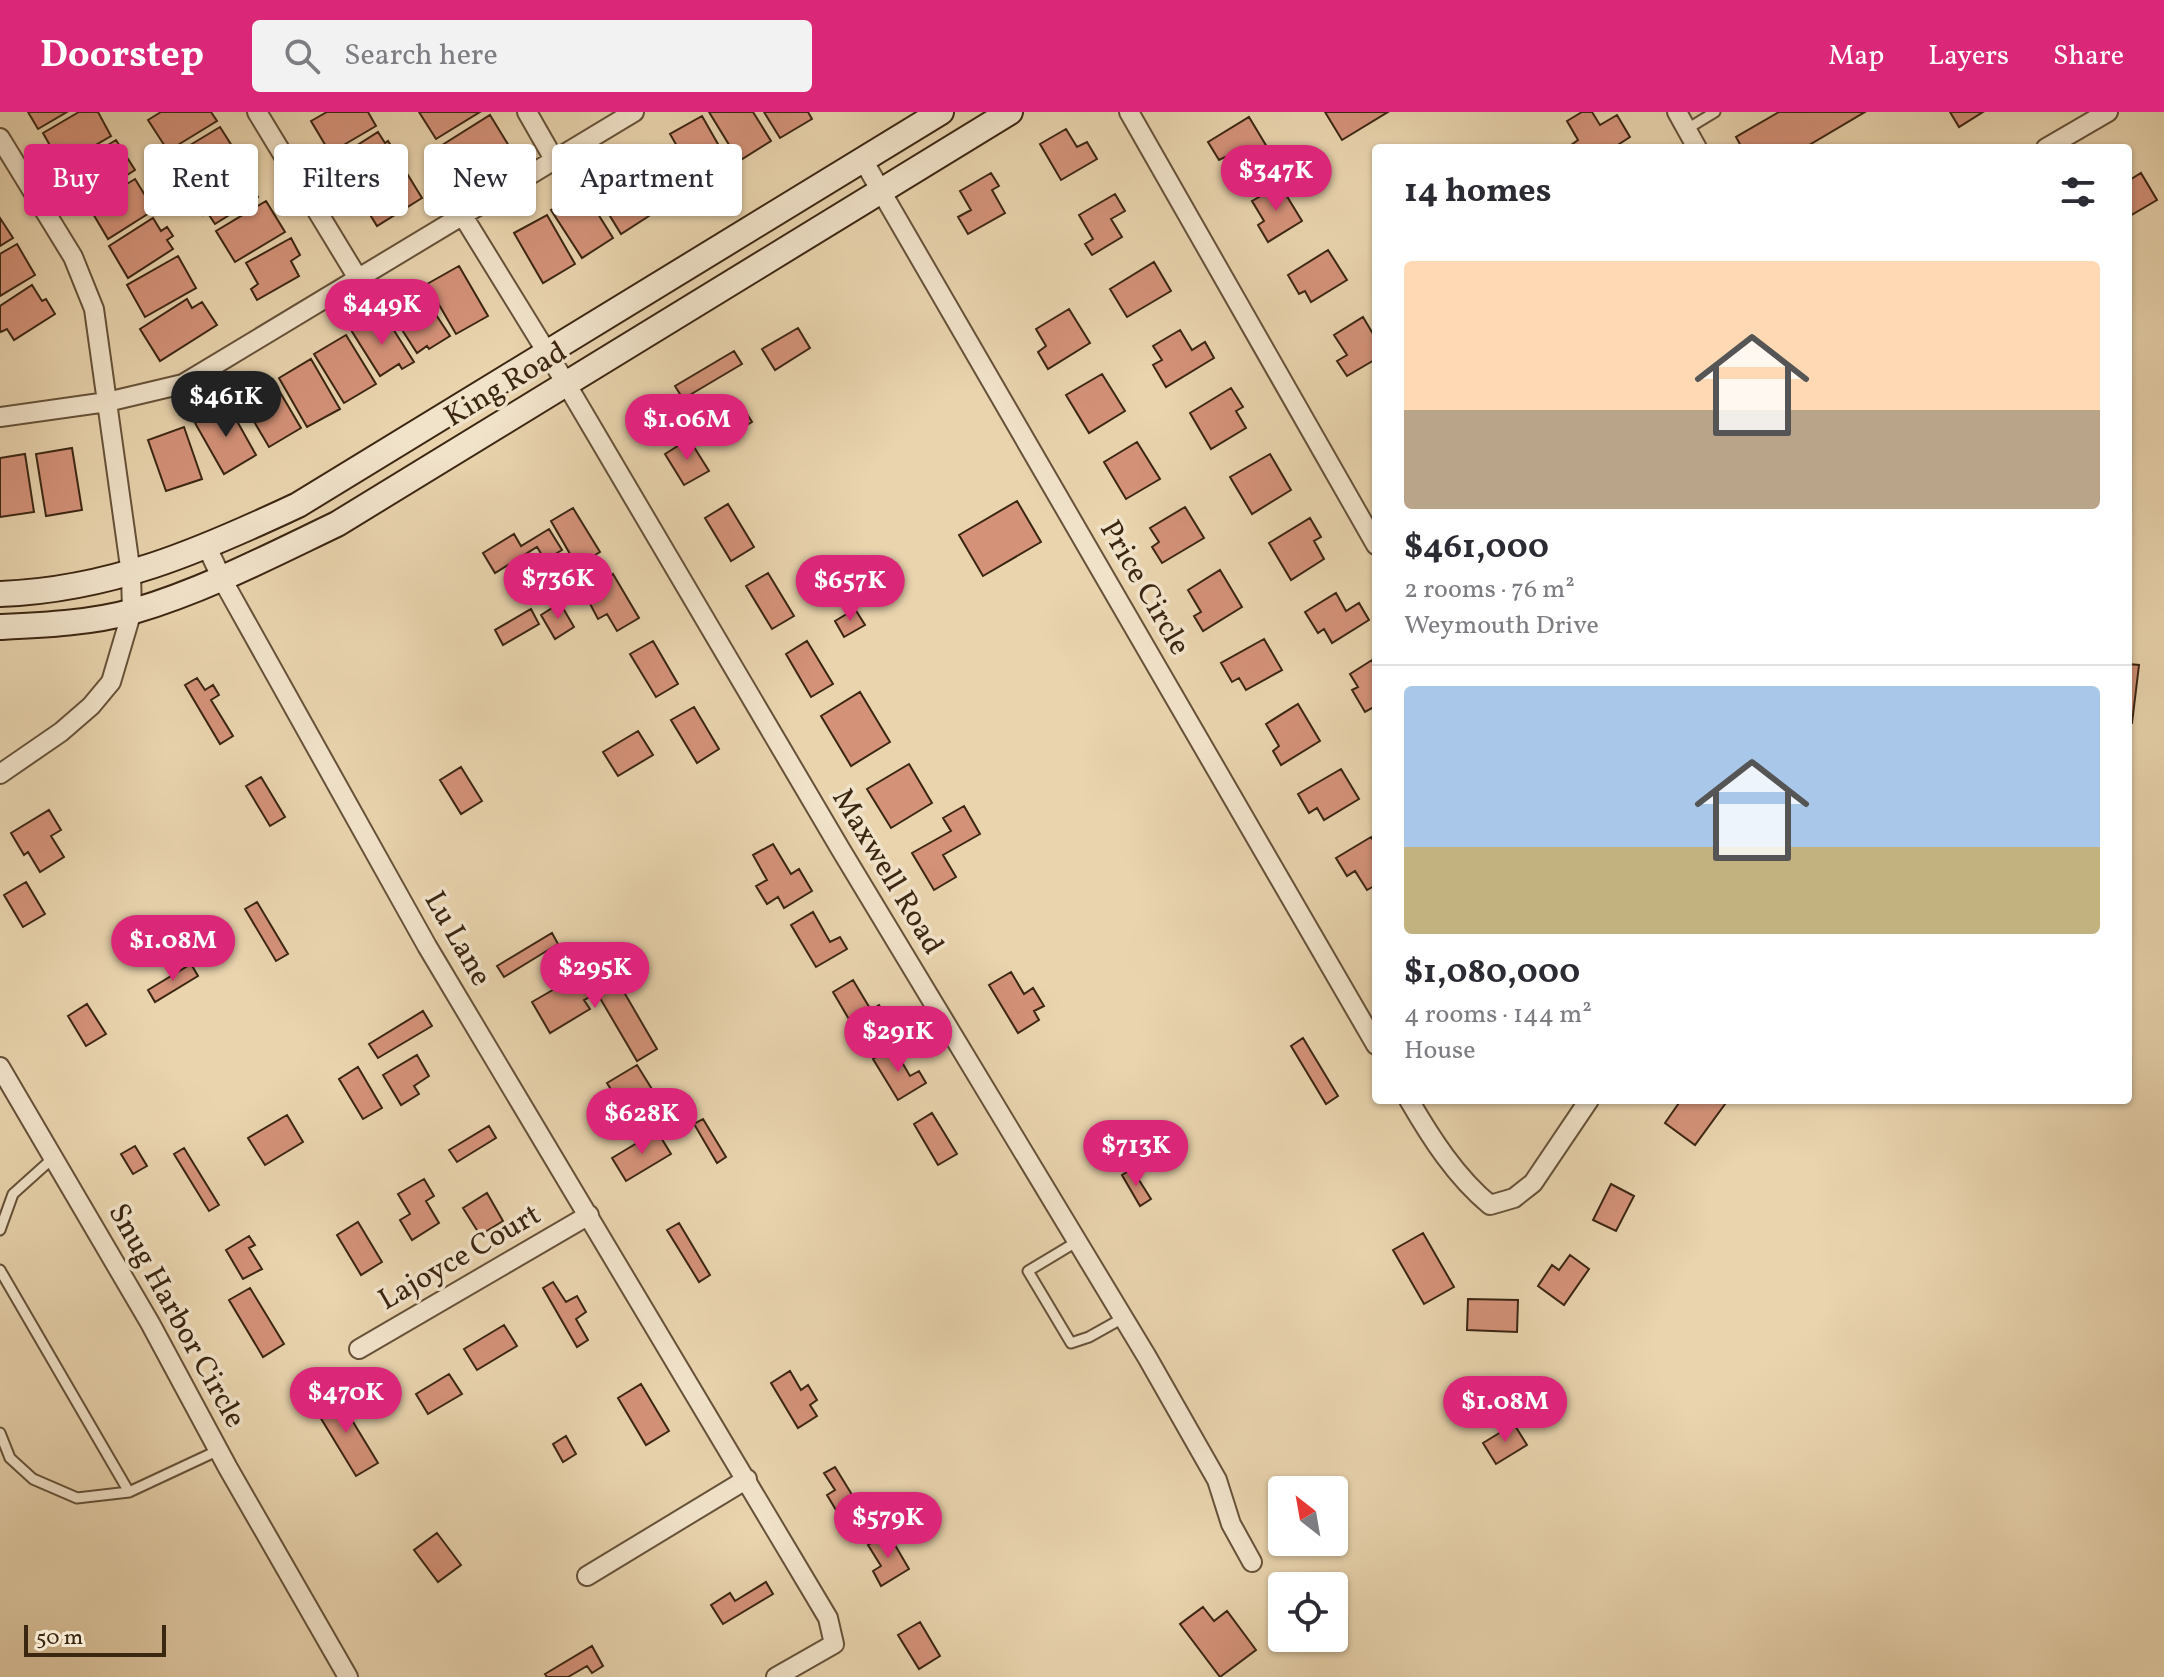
<!DOCTYPE html>
<meta charset="utf-8">
<style>
:root{--surface:#fff;--page:#f2f2f3;--text:#2b2b33;--muted:#7c7c81;--line:#e1e1e2;--accent:#db2777}
body{margin:0;font-family:Vollkorn,serif;background:var(--page);color:var(--text);height:100vh;display:flex;flex-direction:column;font-size:30px;white-space:nowrap}
*{box-sizing:border-box;margin:0}
p{font-size:26px;color:var(--muted)}
.icon{flex:none;width:44px;height:44px;fill:none;stroke:currentColor;stroke-width:2;stroke-linecap:round;stroke-linejoin:round}
.map{position:relative;flex:1;overflow:hidden}
.panel{position:absolute;left:1372px;top:32px;width:760px;height:960px;display:flex;flex-direction:column;background:var(--surface);border-radius:8px;box-shadow:0 2px 6px #0004}
.panel>*{flex:none}
.guide{position:absolute;left:24px;top:32px;width:760px;height:72px;display:flex;gap:16px}
.needle{width:52px;rotate:329deg}
.fabs{position:absolute;left:1268px;top:1364px;display:grid;gap:16px}
.fabs a{display:grid;place-items:center;width:80px;height:80px;border-radius:8px;background:var(--surface);box-shadow:0 2px 6px #0004;font-size:40px}
.scale{position:absolute;left:24px;bottom:20px;width:142px;box-sizing:border-box;padding-left:8px;border:4px solid #3b2612;border-top:0;font-size:22px;line-height:28px;white-space:nowrap;color:#3b2612;-webkit-text-stroke:6px #f1e3ca;paint-order:stroke}
.price{position:absolute;translate:-50% -68px;padding:0 18px;border-radius:28px;background:var(--accent);color:#fff;font-size:26px;line-height:52px;filter:drop-shadow(0 2px 4px #0008)}
.price::after{content:'';position:absolute;left:50%;top:48px;width:24px;height:18px;margin-left:-12px;background:inherit;clip-path:polygon(0 0,100% 0,50% 100%)}
.price.selected{background:#222;color:#fff}
ul{padding:0;list-style:none}
li{display:grid;align-content:center;gap:16px;height:424px;padding:0 32px}
li+li{border-top:2px solid var(--line)}
li span{display:grid;place-items:center;height:248px;border-radius:8px;color:#555}
li>.icon{margin-inline-start:auto}
span .icon{width:144px;height:144px;fill:#fffc;stroke-width:1}
li b{font-size:34px}
h2{display:flex;justify-content:space-between;align-items:center;height:96px;padding:0 32px;font-size:34px}
.tag{padding:0 28px;border-radius:8px;background:var(--surface);box-shadow:0 2px 6px #0004;font-size:28px;line-height:72px}
.tag.selected{background:var(--accent);color:#fff}
header{display:flex;align-items:center;gap:48px;box-sizing:border-box;height:112px;padding:0 40px;background:var(--accent);color:#fff}
header strong{font-size:38px}
nav{display:flex;gap:44px;margin-inline-start:auto;font-size:28px}
.search{width:560px;height:72px;background:var(--page);display:flex;align-items:center;gap:20px;box-sizing:border-box;padding:0 28px;border-radius:8px;color:var(--muted);font-size:30px}
.map>svg:first-child{display:block}
.building{fill:#d49279;stroke:#3b2612;stroke-width:2}
.lines{fill:none;stroke-linecap:round;stroke-linejoin:round}
.lane-casing{stroke:#665239;stroke-width:13}
.street-casing{stroke:#665239;stroke-width:22}
.secondary-casing{stroke:#3b2612;stroke-width:28}
.lane{stroke:#f1e3ca;stroke-width:9}
.street{stroke:#f1e3ca;stroke-width:18}
.secondary{stroke:#f1e3ca;stroke-width:24}
.labels{text-anchor:middle;dominant-baseline:central;stroke-width:7;stroke-linejoin:round;paint-order:stroke}
.street-label{font-size:30px;fill:#3b2612;stroke:#f1e3ca}
</style>
<header>
<strong>Doorstep</strong>
<div class="search"><svg class="icon" aria-label="search" viewBox="0 0 24 24"><circle cx="10" cy="10" r="6"/><path d="M15 15l6 6"/></svg>Search here</div>
<nav><a>Map</a><a>Layers</a><a>Share</a></nav>
</header>
<div class="map">
<svg width="2164" height="1565" viewBox="0 0 2164 1565">
<rect width="100%" height="100%" fill="#e9d4ae"/>
<filter id="stains"><feTurbulence type="fractalNoise" baseFrequency=".0025" numOctaves="4"/><feColorMatrix values="0 0 0 0 .2 0 0 0 0 .09 0 0 0 0 .02 0 0 0 .5 -.17"/></filter>
<radialGradient id="worn" r=".72"><stop offset=".6" stop-color="#630" stop-opacity="0"/><stop offset="1" stop-color="#630" stop-opacity=".3"/></radialGradient>
<path class="building" d="M28,0H67L38,17Z
M79,0H98L111,24L61,53L43,21Z
M161,0H211L217,9L168,39L148,8Z
M327,0H368L376,14L330,41L311,9Z
M419,0H480L436,27Z
M709,0H753L771,29L739,49Z
M764,0H808L812,7L780,26Z
M1325,0H1388L1342,28Z
M1582,0H1592L1600,13L1617,3L1630,25L1613,36H1567L1578,28L1567,9Z
M1779,0H1865L1804,36H1742L1736,25Z
M1950,0H1983L1959,15Z
M490,3L509,34L458,66L439,35Z
M702,4L731,55L700,74L670,22Z
M1249,5L1267,35L1232,56L1225,45L1219,48L1208,30Z
M220,15L239,45L190,74L172,44Z
M1066,17L1077,35L1087,30L1097,47L1061,68L1040,32Z
M378,20L385,31L388,29L400,48L352,77L334,48Z
M116,28L135,58L84,90L65,59Z
M243,51L255,69L250,72L258,85L215,112L207,100L203,103L191,84Z
M622,54L652,102L621,122L591,73Z
M403,55L422,86L377,114L358,83Z
M991,61L999,74L992,78L1005,101L968,122L958,105L971,98L960,79Z
M2141,61L2157,88L2128,105V69Z
M135,67L154,98L108,127L89,95Z
M1280,73L1302,109L1268,130L1258,113L1264,109L1252,89Z
M583,78L613,126L582,146L551,98Z
M1115,82L1125,99L1111,107L1122,125L1092,143L1085,132L1093,127L1079,103Z
M266,89L285,120L235,150L216,119Z
M547,103L575,152L543,171L514,121Z
M0,106L13,126L0,134Z
M153,106L161,119L167,115L173,124L167,128L173,137L128,166L109,134Z
M291,126L300,143L291,149L299,164L257,188L251,177L258,172L246,151Z
M17,132L35,163L0,184V142Z
M1328,138L1347,168L1311,190L1305,179L1299,182L1288,163Z
M178,144L196,176L145,205L127,173Z
M1154,150L1171,179L1127,205L1110,177Z
M459,154L488,204L456,222L427,172Z
M32,173L42,189L46,187L55,202L14,228L7,217L1,220L0,218V194Z
M419,177L450,224L429,237L427,234L417,241L388,196Z
M187,187L192,196L202,190L217,213L160,249L140,217Z
M1069,197L1090,231L1048,257L1038,240L1046,234L1036,217Z
M1363,205L1376,227V247L1347,264L1337,249L1347,243L1334,223Z
M369,207L375,217L388,209L414,250L402,257L399,252L380,264L351,218Z
M798,216L810,236L775,258L762,237Z
M1180,218L1192,238L1205,230L1214,246L1166,275L1153,253L1162,248L1153,234Z
M346,223L376,272L344,291L314,242Z
M734,239L742,252L683,287L675,274Z
M311,247L340,297L307,315L279,266Z
M1102,262L1125,299L1089,321L1066,283Z
M274,270L301,316L269,335L242,289Z
M1231,276L1243,295L1236,299L1246,316L1211,337L1190,301Z
M740,291L752,310L735,320L724,301Z
M228,293L256,343L224,362L195,311Z
M184,315L202,367L166,379L148,328Z
M689,327L709,359L684,373L665,342Z
M1137,330L1160,367L1126,387L1104,350Z
M72,336L82,398L46,404L36,342Z
M25,342L34,400L0,405V346Z
M1270,342L1291,378L1252,402L1230,365Z
M1017,389L1041,430L983,464L959,423Z
M728,392L754,435L731,449L705,406Z
M1185,395L1204,426L1162,451L1152,435L1159,430L1150,416Z
M573,396L600,440L577,454L551,409Z
M1310,406L1321,425L1314,429L1324,447L1291,468L1269,431Z
M549,417L562,438L545,448L537,435L495,461L483,441L514,422L521,434Z
M1220,458L1242,495L1203,519L1194,504L1201,500L1188,478Z
M768,461L794,504L772,517L746,474Z
M613,462L639,506L617,519L607,502L598,507L589,490L596,486L591,476Z
M1336,481L1346,499L1359,491L1369,508L1332,531L1324,517L1318,521L1305,500Z
M560,491L574,515L555,527L541,503Z
M531,497L539,512L503,533L495,518Z
M855,497L865,513L844,525L835,509Z
M1264,527L1282,558L1246,578L1239,566L1232,570L1221,551Z
M653,529L678,572L656,585L630,542Z
M807,529L833,572L811,585L786,542Z
M1372,548L1376,554V594L1365,600L1352,578L1358,575L1350,562Z
M2128,552L2139,553L2132,611H2128Z
M197,566L205,578L213,573L219,583L211,588L233,624L220,632L185,573Z
M860,580L890,630L851,654L821,604Z
M1298,592L1320,629L1281,653L1273,639L1279,634L1266,612Z
M694,595L719,637L697,651L671,608Z
M638,619L653,643L618,664L603,640Z
M909,652L932,691L891,716L867,677Z
M461,655L482,689L461,702L440,668Z
M1341,657L1359,687L1324,708L1317,696L1309,701L1298,682Z
M261,665L285,705L270,714L246,674Z
M964,694L980,722L943,743L956,765L934,778L912,741L951,719L943,706Z
M49,698L61,718L51,724L64,745L40,760L28,740L24,743L11,721Z
M1371,725L1376,733V773L1367,778L1355,759L1347,764L1336,746Z
M773,732L791,762L799,757L812,779L784,796L778,785L767,792L756,774L767,768L753,743Z
M26,770L45,802L23,815L4,783Z
M257,790L288,842L276,849L245,797Z
M813,800L830,830L840,825L847,837L816,855L791,813Z
M552,821L558,832L504,865L497,854Z
M191,852L198,864L155,890L148,878Z
M587,858L599,878L617,868L657,937L637,949L597,881L584,888L590,897L550,921L532,890Z
M1011,860L1024,882L1033,876L1044,894L1034,899L1039,908L1018,921L989,873Z
M853,868L871,898L879,893L886,904L857,921L833,880Z
M87,892L106,922L86,934L68,904Z
M423,899L432,914L378,946L369,932Z
M1303,926L1338,984L1326,992L1291,934Z
M893,935L910,964L919,959L926,971L898,988L873,947Z
M417,943L429,964L414,974L419,982L401,993L383,963Z
M637,953L668,1003L638,1021L607,971Z
M358,955L382,996L363,1007L339,967Z
M1681,988H1728L1695,1033L1665,1011Z
M932,1001L957,1042L938,1053L914,1012Z
M287,1003L303,1030L265,1053L248,1026Z
M703,1007L726,1045L717,1051L694,1012Z
M489,1014L496,1026L457,1050L449,1038Z
M657,1019L671,1042L626,1069L612,1046Z
M135,1034L147,1054L133,1062L121,1042Z
M184,1036L219,1093L209,1099L174,1042Z
M1132,1057L1151,1087L1140,1094L1122,1063Z
M424,1067L434,1084L426,1089L439,1111L412,1128L400,1108L410,1102L398,1082Z
M1611,1072L1634,1084L1616,1119L1593,1108Z
M487,1081L503,1109L480,1123L463,1096Z
M358,1110L382,1150L361,1163L337,1123Z
M679,1111L710,1163L699,1170L667,1118Z
M1423,1121L1454,1175L1424,1192L1393,1138Z
M249,1124L255,1133L249,1136L262,1157L243,1167L226,1138Z
M1570,1143L1589,1157L1564,1193L1538,1174L1552,1153L1559,1158Z
M553,1170L566,1190L577,1184L586,1200L576,1207L588,1228L577,1235L543,1176Z
M250,1176L284,1232L263,1245L229,1188Z
M1468,1187L1518,1188L1517,1220L1467,1218Z
M504,1213L517,1234L477,1258L464,1237Z
M790,1259L801,1278L808,1273L817,1288L810,1293L817,1304L798,1316L771,1271Z
M449,1262L462,1282L428,1302L416,1282Z
M641,1272L669,1319L646,1333L618,1286Z
M336,1282L378,1351L356,1364L314,1295Z
M1514,1312L1527,1333L1496,1352L1483,1331Z
M566,1324L576,1342L563,1350L553,1332Z
M835,1355L862,1399L851,1406L843,1393L836,1398L827,1383L835,1378L824,1361Z
M437,1421L461,1453L438,1470L414,1438Z
M888,1421L909,1457L881,1474L873,1459L881,1454L868,1433Z
M766,1470L773,1482L723,1512L711,1493L730,1481L735,1489Z
M1203,1495L1214,1509L1227,1499L1256,1538L1220,1565L1180,1512Z
M920,1510L940,1544L919,1557L898,1523Z
M592,1534L603,1554L592,1561L587,1554L568,1565H547L545,1562Z"/>
<g class="lines">
<defs>
<path id="lane" d="M1687,17L1715,0
M0,1118L13,1082L53,1046
M1078,1129L1028,1159L1071,1231L1089,1225L1123,1206
M0,1158L129,1380
M0,1321L10,1346L33,1367L77,1386L129,1380L219,1338"/>
<path id="street" d="M257,0L359,168
M527,0L555,49
M1129,0L1376,433
M1677,0L1697,36
M0,26L73,145L94,197L131,462L132,499L111,570L91,594L61,620L0,662
M2046,36L2108,0
M863,48L1376,933
M463,104L567,273L841,738L1147,1245L1217,1368L1231,1412L1252,1450
M0,305L107,290L183,272L634,0
M207,435L222,467L427,834L828,1506L834,1532L776,1565
M0,955L150,1211L228,1356L348,1565
M1409,988C1431,1026 1456,1065 1490,1093L1514,1086L1533,1071L1589,988
M359,1237L589,1103
M587,1464L747,1367"/>
<path id="secondary" d="M0,482C110,478 200,439 298,393L941,0
M0,515C44,513 91,511 134,499C205,478 270,444 337,412L1010,0"/>
</defs>
<use href="#lane" class="lane-casing"/>
<use href="#street" class="street-casing"/>
<use href="#secondary" class="secondary-casing"/>
<use href="#lane" class="lane"/>
<use href="#street" class="street"/>
<use href="#secondary" class="secondary"/>
</g>
<g class="labels">
<g class="street-label">
<text transform="translate(506 273) rotate(-31)">King Road</text>
<text transform="translate(1144 476) rotate(60)">Price Circle</text>
<text transform="translate(887 760) rotate(59)">Maxwell Road</text>
<text transform="translate(457 827) rotate(60)">Lu Lane</text>
<text transform="translate(460 1146) rotate(-30)">Lajoyce Court</text>
<text transform="translate(176 1204) rotate(61)">Snug Harbor Circle</text>
</g>
</g>
<rect width="100%" height="100%" filter="url(#stains)"/>
<rect width="100%" height="100%" fill="url(#worn)"/>
</svg>
<div class="fabs">
<a><svg class="needle" viewBox="-14 -14 28 28"><path d="M0-13l5 13h-10z" fill="#e53935"/><path d="M0 13l5-13h-10z" fill="#7c7c81"/></svg></a>
<a><svg class="icon" aria-label="locate" viewBox="0 0 24 24"><circle cx="12" cy="12" r="6"/><path d="M12 2v4M12 18v4M2 12h4M18 12h4"/></svg></a>
</div>
<div class="scale">50 m</div>
<b class="price" style="left:1276px;top:101px">$347K</b>
<b class="price" style="left:382px;top:235px">$449K</b>
<b class="price selected" style="left:226px;top:327px">$461K</b>
<b class="price" style="left:687px;top:350px">$1.06M</b>
<b class="price" style="left:558px;top:509px">$736K</b>
<b class="price" style="left:850px;top:511px">$657K</b>
<b class="price" style="left:173px;top:871px">$1.08M</b>
<b class="price" style="left:595px;top:898px">$295K</b>
<b class="price" style="left:898px;top:962px">$291K</b>
<b class="price" style="left:642px;top:1044px">$628K</b>
<b class="price" style="left:1136px;top:1076px">$713K</b>
<b class="price" style="left:346px;top:1323px">$470K</b>
<b class="price" style="left:1505px;top:1332px">$1.08M</b>
<b class="price" style="left:888px;top:1448px">$579K</b>
<div class="guide">
<a class="tag selected">Buy</a>
<a class="tag">Rent</a>
<a class="tag">Filters</a>
<a class="tag">New</a>
<a class="tag">Apartment</a>
</div>
<section class="panel">
<h2>14 homes<svg class="icon" aria-label="filters" viewBox="0 0 24 24"><path d="M4 7h16M4 17h16"/><circle cx="9" cy="7" r="2"/><circle cx="15" cy="17" r="2"/></svg></h2>
<ul>
<li><span style="background:linear-gradient(#ffd9b3 60%,#b9a48a 0)"><svg class="icon" aria-label="home" viewBox="0 0 24 24"><path d="M3 11l9-7 9 7M6 9v11h12V9"/></svg></span><div><b>$461,000</b><p>2 rooms · 76 m²</p><p>Weymouth Drive</p></div></li>
<li><span style="background:linear-gradient(#a9c7e8 65%,#c2b280 0)"><svg class="icon" aria-label="home" viewBox="0 0 24 24"><path d="M3 11l9-7 9 7M6 9v11h12V9"/></svg></span><div><b>$1,080,000</b><p>4 rooms · 144 m²</p><p>House</p></div></li>
</ul>
</section>
</div>
